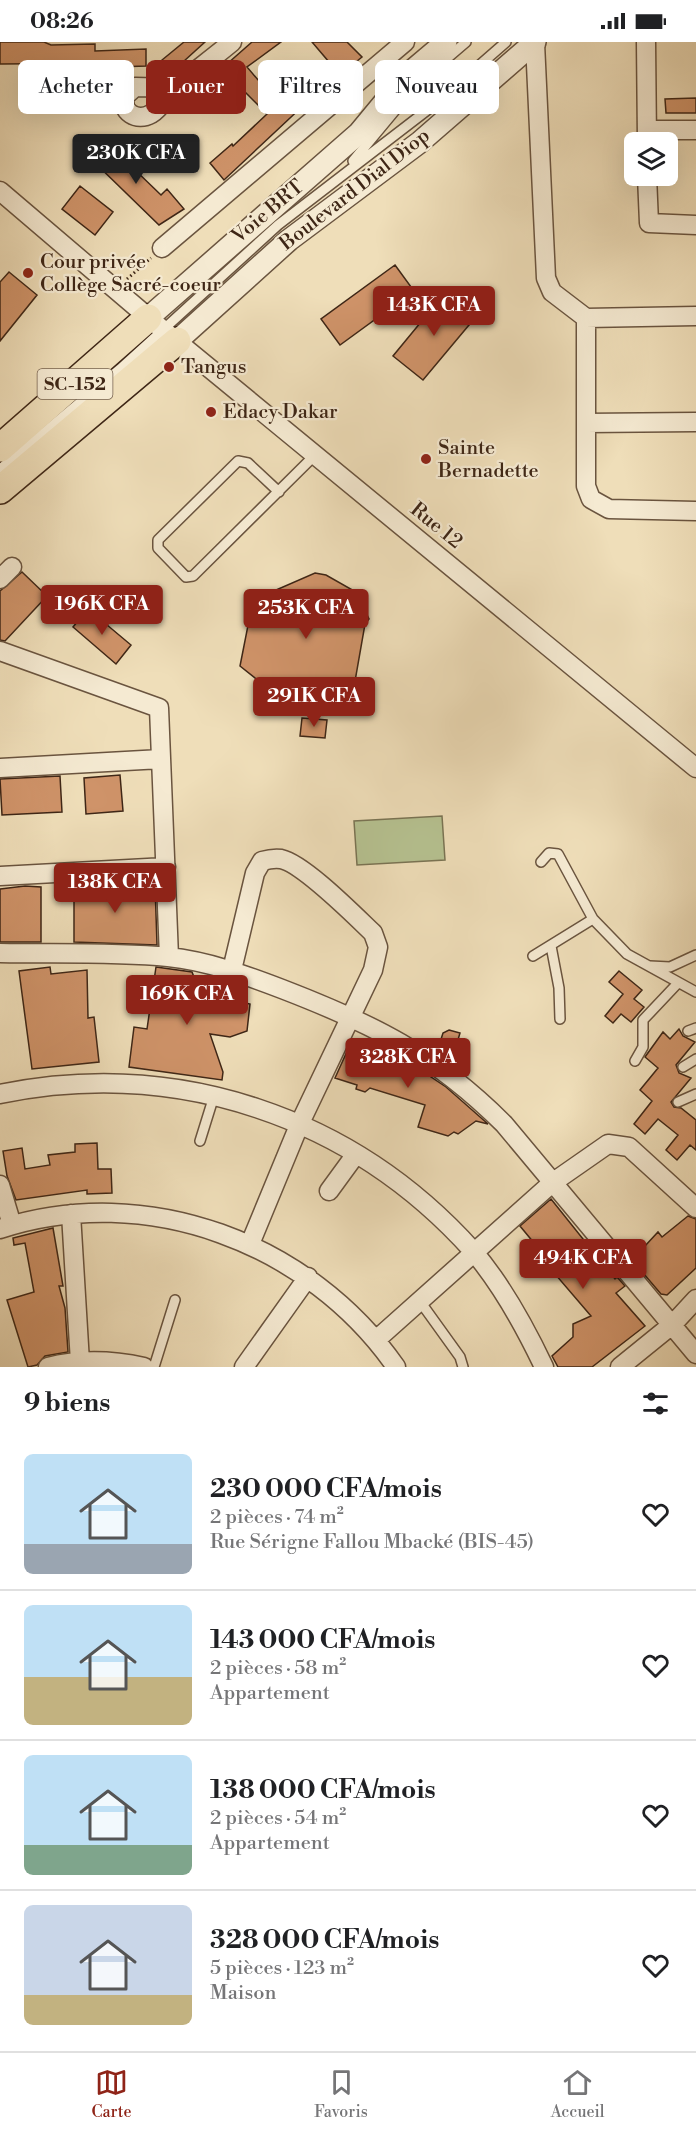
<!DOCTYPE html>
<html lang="fr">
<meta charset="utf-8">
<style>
:root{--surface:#fff;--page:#f2f2f2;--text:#202124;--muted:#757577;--line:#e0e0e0;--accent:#8f2418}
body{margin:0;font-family:"Libre Bodoni",serif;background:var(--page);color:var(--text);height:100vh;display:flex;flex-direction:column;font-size:22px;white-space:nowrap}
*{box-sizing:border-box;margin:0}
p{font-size:20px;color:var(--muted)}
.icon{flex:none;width:33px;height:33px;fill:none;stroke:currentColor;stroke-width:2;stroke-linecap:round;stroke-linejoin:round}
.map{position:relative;height:1325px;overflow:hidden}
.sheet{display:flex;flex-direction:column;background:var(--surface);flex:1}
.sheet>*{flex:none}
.guide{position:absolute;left:18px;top:18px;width:660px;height:54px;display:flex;gap:12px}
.tools{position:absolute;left:624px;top:90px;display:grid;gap:12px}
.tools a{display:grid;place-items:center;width:54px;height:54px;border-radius:9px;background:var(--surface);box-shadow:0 6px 24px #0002;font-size:30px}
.price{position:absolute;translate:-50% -51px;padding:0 14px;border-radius:6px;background:var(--accent);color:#fff;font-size:20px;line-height:39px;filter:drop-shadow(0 2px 3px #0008)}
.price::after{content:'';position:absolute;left:50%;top:36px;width:18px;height:14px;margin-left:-9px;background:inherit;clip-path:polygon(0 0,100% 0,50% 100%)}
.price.selected{background:#222;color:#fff}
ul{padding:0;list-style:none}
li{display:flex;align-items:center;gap:18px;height:150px;padding:0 24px}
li+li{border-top:2px solid var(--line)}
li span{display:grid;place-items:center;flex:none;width:168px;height:120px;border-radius:9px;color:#555}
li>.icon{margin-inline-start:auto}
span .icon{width:72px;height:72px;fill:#fffc;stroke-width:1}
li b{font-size:26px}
h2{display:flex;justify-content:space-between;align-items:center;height:72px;padding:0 24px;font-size:26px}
.pill{padding:0 21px;border-radius:9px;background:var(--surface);box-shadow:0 6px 24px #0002;font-size:21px;line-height:54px}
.pill.selected{background:var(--accent);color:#fff}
.status{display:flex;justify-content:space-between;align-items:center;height:42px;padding:0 30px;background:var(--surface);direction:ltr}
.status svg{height:16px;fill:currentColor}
.menu{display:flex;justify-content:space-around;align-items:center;height:84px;border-top:2px solid var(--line);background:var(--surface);font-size:16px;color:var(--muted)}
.menu a{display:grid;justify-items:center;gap:3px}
.menu .selected{color:var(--accent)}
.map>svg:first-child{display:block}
.green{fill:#b6c291;stroke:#7a7454;stroke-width:1.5}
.building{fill:#cf9369;stroke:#3e2616;stroke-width:1.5}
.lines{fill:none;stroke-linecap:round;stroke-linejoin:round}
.service-casing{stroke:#6a543f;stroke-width:12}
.minor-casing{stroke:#6a543f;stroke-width:21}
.tertiary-casing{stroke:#6a543f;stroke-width:24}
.primary-casing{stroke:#3e2616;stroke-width:30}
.path{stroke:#3e2616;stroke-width:3;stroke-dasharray:1.5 3;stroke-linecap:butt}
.service{stroke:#f5ead2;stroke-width:9}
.minor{stroke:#f5ead2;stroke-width:18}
.tertiary{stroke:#f5ead2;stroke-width:21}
.primary{stroke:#efdeb9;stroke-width:27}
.poi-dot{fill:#8f2418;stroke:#f5ead2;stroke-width:2}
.labels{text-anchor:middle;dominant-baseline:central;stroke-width:4.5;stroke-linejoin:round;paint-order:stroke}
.shield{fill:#f5ead2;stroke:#75614e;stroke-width:1.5}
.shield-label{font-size:18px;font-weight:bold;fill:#3e2616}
.street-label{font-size:20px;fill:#3e2616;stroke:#f5ead2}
.poi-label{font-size:20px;fill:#3e2616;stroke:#f5ead2;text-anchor:start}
</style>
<div class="status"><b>08:26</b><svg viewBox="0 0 49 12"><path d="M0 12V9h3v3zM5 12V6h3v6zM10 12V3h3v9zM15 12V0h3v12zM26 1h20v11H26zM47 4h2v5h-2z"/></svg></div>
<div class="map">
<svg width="696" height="1325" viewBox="0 0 696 1325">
<rect width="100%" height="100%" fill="#efdeb9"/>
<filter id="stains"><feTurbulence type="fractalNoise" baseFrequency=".00333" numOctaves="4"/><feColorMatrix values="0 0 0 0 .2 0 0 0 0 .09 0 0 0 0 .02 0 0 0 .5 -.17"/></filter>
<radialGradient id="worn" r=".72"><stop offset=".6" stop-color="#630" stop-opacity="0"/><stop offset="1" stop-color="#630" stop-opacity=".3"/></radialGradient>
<path class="green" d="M442,774L445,818L357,823L354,779Z"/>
<path class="building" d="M0,0H44L51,3L95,2V9L146,7V24L116,25V21L0,22Z
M184,0H205L172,30L162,18Z
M252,0H281L247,25L270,52L283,39L293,49L329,20L312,0H347L362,15L306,61L224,138L210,121L232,102L233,104L267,72L246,51L241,55L219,29Z
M696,56V71H666L665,57Z
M104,98L161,153L167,147L184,167L159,183L88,114Z
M80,144L113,170L95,193L62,167Z
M395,223L414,249L340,303L321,277Z
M9,230L37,253L0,299V240Z
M444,252L474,277L423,338L393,314Z
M22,530L47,554L5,599L0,598V549Z
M315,531L326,533L356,550L369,577L365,582L354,645L293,666L240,624L253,558Z
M88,567L131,603L116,622L73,585Z
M302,676L327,678L325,696L300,694Z
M120,733L123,769L86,772L84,736Z
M60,734L62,770L2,773L0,737Z
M74,841L155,842L157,903L74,900Z
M25,844L41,845V900H0V847Z
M50,925L51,932L87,928L88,976L94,975L99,1020L32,1027L19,929Z
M156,925L192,930L199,948L225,952L226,947L242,949L241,960L250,962L247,989L230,995L210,992L223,1030L222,1038L129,1025L134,985L147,987Z
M619,929L642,948L634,957L644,965L631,980L621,972L613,981L605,974L623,952L609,940Z
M679,987L683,994L695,1000L676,1023L679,1031L691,1036L671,1060L674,1065L681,1066L696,1078V1108L690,1103L677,1118L666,1108L678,1093L658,1077L645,1092L634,1082L652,1059L640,1048L658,1026L645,1015L663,990L670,997Z
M449,988L460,991L451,1021L434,1009L437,1010L443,991Z
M350,1003L382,1013L389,1008L395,1011L446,1045L488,1082L476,1079L458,1092L454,1090L448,1094L418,1085L425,1063L370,1046L365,1050L356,1047L357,1043L335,1036Z
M97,1101L98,1127H111L112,1151L87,1152V1148L16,1158L7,1134L3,1109L22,1106L25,1127L50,1123L48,1113L75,1110V1102Z
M551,1157L615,1237L617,1235L625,1244L616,1251L645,1284L592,1325H558L552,1314L573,1295V1282L591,1274L555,1232L558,1230L520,1184Z
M688,1174L696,1177V1226L667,1253L661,1252L632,1218L658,1190L662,1195Z
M53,1186L63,1244H59L65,1266L68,1310L45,1314L37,1323L28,1325L7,1258L34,1250L25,1201L14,1203L13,1196Z"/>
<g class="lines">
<defs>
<path id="service" d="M353,119L417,42L466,0
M0,427L120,327L278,183L434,63L506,0
M279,450L248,421L238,419L158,498V506L186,535L193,534L315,413
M541,820L549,811L558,812L593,877L627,912L696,950
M551,904L559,946L560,977
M533,914L593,877
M650,924L670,925L696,913
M688,989L696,986
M635,1019L643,1005V978L678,941
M683,1025L696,1017
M678,1060L696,1052
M200,1099L214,1054
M419,1258L460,1315L463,1325
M154,1325L175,1258"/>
<path id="minor" d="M646,0L647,100
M535,1L546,236L552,250L586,276L696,274
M174,46L135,45L125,54C120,70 137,80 151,72C162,65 167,53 177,44C195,29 214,15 232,0
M647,88H696
M647,134L649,181L696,183
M0,149L163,288L696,726
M162,206L405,0
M586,276V444L591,457L609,467L696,469
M586,381L696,380
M0,537L12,525
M0,609L159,666L169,915
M0,726L161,717
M0,834L166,825
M0,911C56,912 113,910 168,915C208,919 245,933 282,947C373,982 434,1012 504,1082L696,1312
M232,928L255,831L262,819C269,817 274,816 281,817C304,822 355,874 373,891L378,905L373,928L300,1081L250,1202
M0,1052C177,1016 352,1074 473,1209C502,1243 525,1285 544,1325
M0,1143L12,1183
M329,1149L356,1112
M71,1172L80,1320
M0,1187C146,1139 310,1201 396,1325
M376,1298L552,1141L608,1102L629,1105L696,1166
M48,1325C79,1317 112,1318 144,1325
M244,1325L308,1235
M620,1325L673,1282L696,1257"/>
<path id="tertiary" d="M148,276L359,91L407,33L446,0
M177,299L289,198L420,100L535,0"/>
<path id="primary" d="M0,406L148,276
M0,448L177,299"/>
</defs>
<use href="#service" class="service-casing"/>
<use href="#minor" class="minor-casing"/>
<use href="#tertiary" class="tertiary-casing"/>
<use href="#primary" class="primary-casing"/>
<path class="path" d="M127,237L151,216"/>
<use href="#service" class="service"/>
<use href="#minor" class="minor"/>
<use href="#tertiary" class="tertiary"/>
<use href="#primary" class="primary"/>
</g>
<g class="poi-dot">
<circle cx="28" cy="231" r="6"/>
<circle cx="169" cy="325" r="6"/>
<circle cx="211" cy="370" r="6"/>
<circle cx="426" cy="417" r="6"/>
</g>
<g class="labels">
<rect class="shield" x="37.5" y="327" width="75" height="30" rx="4.5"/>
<g class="shield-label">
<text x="75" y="342">SC-152</text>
</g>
<g class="street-label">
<text transform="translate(355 148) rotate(-38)">Boulevard Dial Diop</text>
<text transform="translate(268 170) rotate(-40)">Voie BRT</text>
<text transform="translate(436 484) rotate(39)">Rue 12</text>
</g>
<g class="poi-label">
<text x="40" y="220">Cour privée<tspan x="40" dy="23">Collège Sacré-coeur</tspan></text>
<text x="181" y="325">Tangus</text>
<text x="223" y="370">Edacy Dakar</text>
<text x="438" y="406">Sainte<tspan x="438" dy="23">Bernadette</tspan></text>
</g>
</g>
<rect width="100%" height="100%" filter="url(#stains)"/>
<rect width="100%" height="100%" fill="url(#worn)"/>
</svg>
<div class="tools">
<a><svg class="icon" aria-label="layers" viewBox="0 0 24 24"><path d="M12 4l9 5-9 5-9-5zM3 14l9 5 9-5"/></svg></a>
</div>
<b class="price selected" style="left:136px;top:143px">230K CFA</b>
<b class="price" style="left:434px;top:295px">143K CFA</b>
<b class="price" style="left:102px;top:594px">196K CFA</b>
<b class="price" style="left:306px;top:598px">253K CFA</b>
<b class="price" style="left:314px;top:686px">291K CFA</b>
<b class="price" style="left:115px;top:872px">138K CFA</b>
<b class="price" style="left:187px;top:984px">169K CFA</b>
<b class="price" style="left:408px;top:1047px">328K CFA</b>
<b class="price" style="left:583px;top:1248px">494K CFA</b>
<div class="guide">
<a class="pill">Acheter</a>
<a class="pill selected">Louer</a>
<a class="pill">Filtres</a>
<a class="pill">Nouveau</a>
</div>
</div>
<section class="sheet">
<h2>9 biens<svg class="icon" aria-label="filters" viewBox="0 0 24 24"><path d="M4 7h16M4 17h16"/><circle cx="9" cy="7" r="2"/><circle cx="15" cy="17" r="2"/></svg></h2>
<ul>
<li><span style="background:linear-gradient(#bfe0f5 75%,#9aa5b1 0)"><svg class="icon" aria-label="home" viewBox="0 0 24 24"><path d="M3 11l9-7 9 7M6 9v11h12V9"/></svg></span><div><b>230 000 CFA/mois</b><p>2 pièces · 74 m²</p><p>Rue Sérigne Fallou Mbacké (BIS-45)</p></div><svg class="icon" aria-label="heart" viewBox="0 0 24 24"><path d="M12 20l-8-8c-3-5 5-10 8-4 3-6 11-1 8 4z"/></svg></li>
<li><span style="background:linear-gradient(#bfe0f5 60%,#c2b280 0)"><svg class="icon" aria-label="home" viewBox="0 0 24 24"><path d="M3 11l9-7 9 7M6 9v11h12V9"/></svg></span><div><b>143 000 CFA/mois</b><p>2 pièces · 58 m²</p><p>Appartement</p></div><svg class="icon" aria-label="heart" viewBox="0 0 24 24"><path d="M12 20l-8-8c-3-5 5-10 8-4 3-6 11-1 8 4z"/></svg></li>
<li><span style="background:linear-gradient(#bfe0f5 75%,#7fa58c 0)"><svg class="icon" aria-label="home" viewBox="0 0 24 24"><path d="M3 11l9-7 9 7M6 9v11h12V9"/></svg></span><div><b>138 000 CFA/mois</b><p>2 pièces · 54 m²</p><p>Appartement</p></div><svg class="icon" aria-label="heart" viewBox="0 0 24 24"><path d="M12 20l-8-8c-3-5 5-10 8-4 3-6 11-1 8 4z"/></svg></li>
<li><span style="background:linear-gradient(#c9d6e8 75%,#c2b280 0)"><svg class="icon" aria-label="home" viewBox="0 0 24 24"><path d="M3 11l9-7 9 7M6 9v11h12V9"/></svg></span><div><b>328 000 CFA/mois</b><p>5 pièces · 123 m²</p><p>Maison</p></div><svg class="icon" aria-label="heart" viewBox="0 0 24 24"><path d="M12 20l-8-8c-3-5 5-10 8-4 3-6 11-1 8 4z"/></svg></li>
</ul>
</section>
<nav class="menu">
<a class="selected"><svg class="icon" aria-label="map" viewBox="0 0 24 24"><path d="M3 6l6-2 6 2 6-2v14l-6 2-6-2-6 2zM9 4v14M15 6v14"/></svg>Carte</a>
<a><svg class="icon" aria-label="saved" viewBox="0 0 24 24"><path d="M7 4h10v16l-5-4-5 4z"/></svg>Favoris</a>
<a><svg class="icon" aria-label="home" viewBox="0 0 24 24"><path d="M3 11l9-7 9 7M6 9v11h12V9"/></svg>Accueil</a>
</nav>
